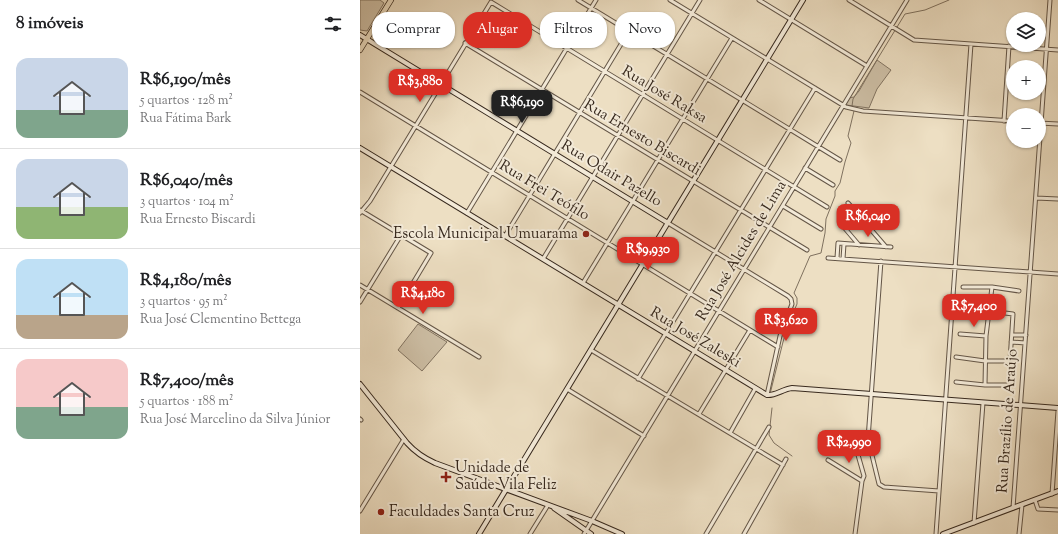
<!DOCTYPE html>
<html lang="pt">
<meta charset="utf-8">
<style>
:root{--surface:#fff;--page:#f6f6f6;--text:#202124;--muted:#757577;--line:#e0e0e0;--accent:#d93025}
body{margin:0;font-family:"Sorts Mill Goudy",serif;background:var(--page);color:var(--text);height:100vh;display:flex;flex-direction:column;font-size:15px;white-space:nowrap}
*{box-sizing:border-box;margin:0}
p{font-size:13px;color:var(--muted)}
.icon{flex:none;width:22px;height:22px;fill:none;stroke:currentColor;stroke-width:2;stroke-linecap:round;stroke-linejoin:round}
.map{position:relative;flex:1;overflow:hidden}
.details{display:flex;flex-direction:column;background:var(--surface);width:360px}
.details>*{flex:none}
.guide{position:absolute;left:12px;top:12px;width:380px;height:36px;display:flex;gap:8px}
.buttons{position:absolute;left:646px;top:12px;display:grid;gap:8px}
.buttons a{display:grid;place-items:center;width:40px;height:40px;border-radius:50%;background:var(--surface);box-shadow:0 1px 3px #0004;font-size:20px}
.price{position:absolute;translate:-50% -34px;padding:0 9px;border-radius:8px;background:var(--accent);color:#fff;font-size:13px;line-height:26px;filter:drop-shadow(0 1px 2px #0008)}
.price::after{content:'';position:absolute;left:50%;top:24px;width:12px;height:9px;margin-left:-6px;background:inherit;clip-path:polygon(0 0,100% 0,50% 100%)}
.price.active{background:#222;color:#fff}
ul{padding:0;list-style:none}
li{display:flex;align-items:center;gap:12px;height:100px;padding:0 16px}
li+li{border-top:1px solid var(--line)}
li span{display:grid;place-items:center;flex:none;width:112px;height:80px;border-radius:12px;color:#555}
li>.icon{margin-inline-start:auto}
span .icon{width:48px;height:48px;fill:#fffc;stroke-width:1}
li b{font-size:17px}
h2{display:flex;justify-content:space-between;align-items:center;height:48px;padding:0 16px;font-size:17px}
.pill{padding:0 14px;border-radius:16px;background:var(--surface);box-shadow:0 1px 3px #0004;font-size:14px;line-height:36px}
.pill.active{background:var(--accent);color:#fff}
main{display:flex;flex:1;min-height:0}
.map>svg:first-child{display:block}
.green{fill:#cec0a7;stroke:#827462}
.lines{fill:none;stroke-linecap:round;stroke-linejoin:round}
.stream{stroke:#7f715f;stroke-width:1}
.street-casing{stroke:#645647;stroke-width:5}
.secondary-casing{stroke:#37291e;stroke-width:6}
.primary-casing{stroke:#37291e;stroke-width:6}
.street{stroke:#f3ead8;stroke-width:3}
.secondary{stroke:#f3ead8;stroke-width:4}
.primary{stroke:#eddfc3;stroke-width:4.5}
.poi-dot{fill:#8f2418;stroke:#f3ead8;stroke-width:1.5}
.labels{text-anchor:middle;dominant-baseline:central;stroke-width:4;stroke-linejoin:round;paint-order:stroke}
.street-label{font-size:15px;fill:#37291e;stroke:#f3ead8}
.poi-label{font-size:15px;fill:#37291e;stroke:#f3ead8;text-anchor:start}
</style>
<main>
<section class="details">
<h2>8 imóveis<svg class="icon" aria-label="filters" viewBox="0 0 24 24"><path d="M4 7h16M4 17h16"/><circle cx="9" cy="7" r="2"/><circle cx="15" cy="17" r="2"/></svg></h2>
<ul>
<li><span style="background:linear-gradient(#c9d6e8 65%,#7fa58c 0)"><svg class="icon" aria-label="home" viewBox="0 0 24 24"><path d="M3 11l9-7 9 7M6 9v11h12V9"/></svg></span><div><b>R$6,190/mês</b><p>5 quartos · 128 m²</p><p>Rua Fátima Bark</p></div></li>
<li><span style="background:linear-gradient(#c9d6e8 60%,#8fb573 0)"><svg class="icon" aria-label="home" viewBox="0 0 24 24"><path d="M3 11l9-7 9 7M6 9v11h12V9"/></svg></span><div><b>R$6,040/mês</b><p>3 quartos · 104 m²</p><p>Rua Ernesto Biscardi</p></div></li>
<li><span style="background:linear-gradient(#bfe0f5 70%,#b9a48a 0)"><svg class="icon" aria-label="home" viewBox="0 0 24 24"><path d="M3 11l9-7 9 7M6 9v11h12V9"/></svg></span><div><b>R$4,180/mês</b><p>3 quartos · 95 m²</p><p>Rua José Clementino Bettega</p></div></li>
<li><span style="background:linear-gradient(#f6c9c9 60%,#7fa58c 0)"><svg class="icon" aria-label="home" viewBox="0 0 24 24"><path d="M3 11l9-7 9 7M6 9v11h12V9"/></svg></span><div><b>R$7,400/mês</b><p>5 quartos · 188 m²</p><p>Rua José Marcelino da Silva Júnior</p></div></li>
</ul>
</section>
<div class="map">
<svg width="698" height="534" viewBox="0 0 698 534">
<rect width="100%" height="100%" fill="#eddfc3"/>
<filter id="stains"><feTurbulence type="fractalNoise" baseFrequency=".005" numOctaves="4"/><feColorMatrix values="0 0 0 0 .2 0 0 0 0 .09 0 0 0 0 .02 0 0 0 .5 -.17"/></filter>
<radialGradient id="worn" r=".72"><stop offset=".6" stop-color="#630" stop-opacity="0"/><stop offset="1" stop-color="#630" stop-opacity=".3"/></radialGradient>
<path class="green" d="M0,0H20L24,3L7,31L0,30Z
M517,60L531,70L517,89L509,108L486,105L488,98L494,97L499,91Z
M58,324L87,342L62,371L38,350Z"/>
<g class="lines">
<path class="stream" d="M493,108L492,106L493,99L545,14L565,10L589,0
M410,394L423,342L429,322L437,304V298L434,293L450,256L461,253L465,233L466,219L475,196V191L480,183L485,162L491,143L488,136L494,111
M412,408L409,435L414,443L432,456"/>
<defs>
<path id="street" d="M218,0L480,160
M310,0L486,107L503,111L653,121
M399,0L507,66
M489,0L554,40L698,50
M131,2L467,207
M105,43L447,250
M0,92L418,347
M644,121L649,46
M679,123L698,124
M445,168L473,185
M676,198L698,199
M488,203L526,247
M423,206L461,229
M0,210L71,253L38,308
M0,213L10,201L131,2
M107,213L236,0
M308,223L428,296L431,299L432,304L420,336L407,395
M482,225L499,245
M145,236L269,31
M468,258L698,274
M477,258L478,243L531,247
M183,259L340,0
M483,259L484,244
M521,261L508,439L519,484L524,487L579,491
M223,283L372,38
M0,285L119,357
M603,287H632L659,291
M0,302L41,235
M600,334L626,336
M652,335H666
M651,342L665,343
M231,350L423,465
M596,357L625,361H650L653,314L629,311H601
M278,379L455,88
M596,382L625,385H652
M625,385L626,336L632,287
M207,389L284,436
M339,414L390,330
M0,419L1,420
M370,433L395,389
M468,460L502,481
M692,494L698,411
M675,500L678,509L698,510
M653,508L690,0
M0,511L44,439
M614,523L623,403
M170,534L188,505
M224,534L547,0
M346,534L409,427
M384,534L426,459
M495,534L502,481L504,476L498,455
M576,534L611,44
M659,534L662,505"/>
<path id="secondary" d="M0,35L308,223
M0,148L407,395C415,396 423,389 432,388L698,408
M0,384L47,443C55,452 64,458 75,463L232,521L262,534
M194,508L231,534
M119,534L443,0
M583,534L698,491"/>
<path id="primary" d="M0,50L31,0"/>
</defs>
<use href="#street" class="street-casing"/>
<use href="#secondary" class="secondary-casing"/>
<use href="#primary" class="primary-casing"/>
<use href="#street" class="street"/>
<use href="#secondary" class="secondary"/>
<use href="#primary" class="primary"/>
</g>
<g class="poi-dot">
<circle cx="226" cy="234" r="4"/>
<path d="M84 471h4v4h4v4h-4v4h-4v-4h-4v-4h4z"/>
<circle cx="21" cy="512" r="4"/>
</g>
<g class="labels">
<g class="street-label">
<text transform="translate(304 95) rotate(31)">Rua José Raksa</text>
<text transform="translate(282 138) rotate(31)">Rua Ernesto Biscardi</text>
<text transform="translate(251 174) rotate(31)">Rua Odair Pazello</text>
<text transform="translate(184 191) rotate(31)">Rua Frei Teófilo</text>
<text transform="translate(382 251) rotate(-59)">Rua José Alcides de Lima</text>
<text transform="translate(335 338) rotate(31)">Rua José Zaleski</text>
<text transform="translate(648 421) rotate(-86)">Rua Brazílio de Araújo</text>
</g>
<g class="poi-label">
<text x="218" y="234" text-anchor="end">Escola Municipal Umuarama</text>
<text x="95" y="468">Unidade de<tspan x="95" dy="17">Saúde Vila Feliz</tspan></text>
<text x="29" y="512">Faculdades Santa Cruz</text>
</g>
</g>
<rect width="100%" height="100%" filter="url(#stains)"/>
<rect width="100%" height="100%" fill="url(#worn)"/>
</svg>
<div class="buttons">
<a><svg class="icon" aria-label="layers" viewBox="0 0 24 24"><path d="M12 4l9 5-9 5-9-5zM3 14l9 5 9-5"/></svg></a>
<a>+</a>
<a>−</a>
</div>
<b class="price" style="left:60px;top:103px">R$3,880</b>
<b class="price active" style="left:162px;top:124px">R$6,190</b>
<b class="price" style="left:508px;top:238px">R$6,040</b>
<b class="price" style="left:288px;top:271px">R$9,930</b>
<b class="price" style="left:63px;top:315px">R$4,180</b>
<b class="price" style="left:614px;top:328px">R$7,400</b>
<b class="price" style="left:426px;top:342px">R$3,620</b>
<b class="price" style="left:489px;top:464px">R$2,990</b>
<div class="guide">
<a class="pill">Comprar</a>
<a class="pill active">Alugar</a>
<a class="pill">Filtros</a>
<a class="pill">Novo</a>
</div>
</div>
</main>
